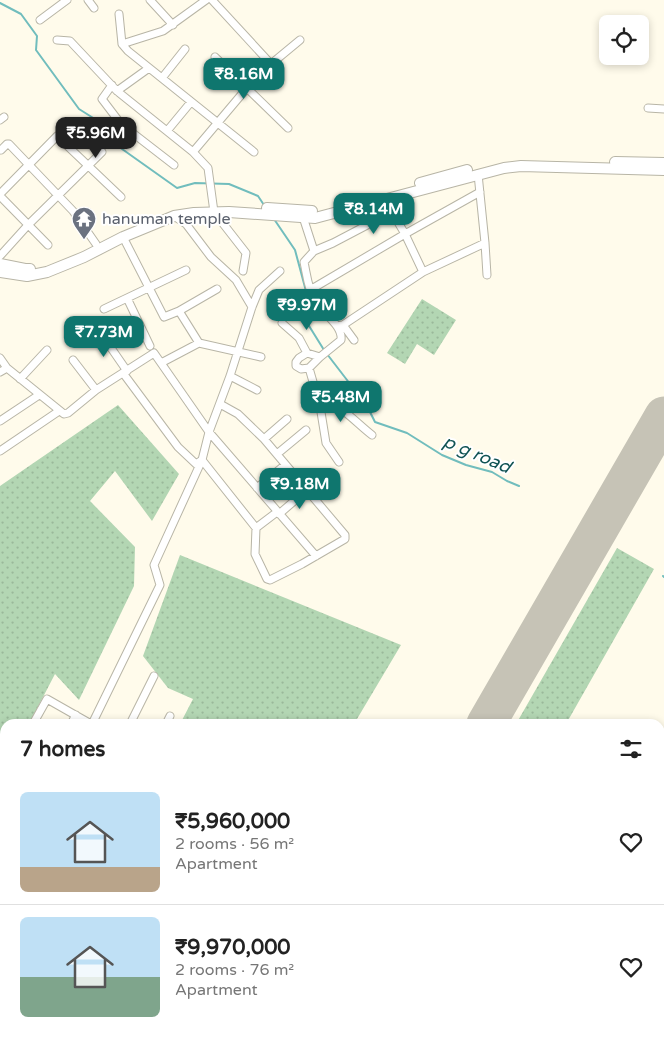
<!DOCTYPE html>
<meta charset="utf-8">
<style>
:root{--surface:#fff;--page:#f6f6f6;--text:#222;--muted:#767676;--line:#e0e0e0;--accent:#0f766e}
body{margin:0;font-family:"Varela Round",sans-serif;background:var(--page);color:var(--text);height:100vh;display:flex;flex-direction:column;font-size:19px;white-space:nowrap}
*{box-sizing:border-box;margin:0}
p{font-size:16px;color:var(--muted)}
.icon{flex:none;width:28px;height:28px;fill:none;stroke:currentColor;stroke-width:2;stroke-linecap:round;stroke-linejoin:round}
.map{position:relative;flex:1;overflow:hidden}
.details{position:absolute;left:0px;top:719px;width:665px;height:321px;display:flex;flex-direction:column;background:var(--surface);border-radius:15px 15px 0 0;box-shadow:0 2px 8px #0003}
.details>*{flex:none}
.controls{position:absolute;left:599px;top:15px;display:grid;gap:10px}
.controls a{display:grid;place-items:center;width:50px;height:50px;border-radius:8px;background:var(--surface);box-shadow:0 2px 8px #0003;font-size:25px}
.price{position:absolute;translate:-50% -42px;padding:0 11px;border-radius:10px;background:var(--accent);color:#fff;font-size:16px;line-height:32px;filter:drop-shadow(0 1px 2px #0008)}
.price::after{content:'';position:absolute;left:50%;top:30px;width:15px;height:11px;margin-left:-8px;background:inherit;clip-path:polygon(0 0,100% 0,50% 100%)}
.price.on{background:#222;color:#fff}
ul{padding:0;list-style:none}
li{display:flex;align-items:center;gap:15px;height:125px;padding:0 20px}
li+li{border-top:1px solid var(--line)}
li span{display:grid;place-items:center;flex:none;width:140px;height:100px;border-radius:8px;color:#555}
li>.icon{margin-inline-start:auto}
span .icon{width:60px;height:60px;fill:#fffc;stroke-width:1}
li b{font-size:21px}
h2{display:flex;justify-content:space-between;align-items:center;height:60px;padding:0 20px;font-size:21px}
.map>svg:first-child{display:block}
.green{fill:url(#green-dots)}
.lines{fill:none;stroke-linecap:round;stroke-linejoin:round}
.stream{stroke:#71bdbd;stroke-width:2}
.taxiway{stroke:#c6c3b6;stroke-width:16}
.runway{stroke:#c6c3b6;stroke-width:39}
.minor-casing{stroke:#b8b5a6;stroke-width:9}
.major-casing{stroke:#b8b5a6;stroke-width:11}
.highway-casing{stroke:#b8b5a6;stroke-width:12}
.minor{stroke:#fff;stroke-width:7}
.major{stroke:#fff;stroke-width:9}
.highway{stroke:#fff;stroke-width:10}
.labels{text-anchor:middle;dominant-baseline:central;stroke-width:4;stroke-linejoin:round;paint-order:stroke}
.worship-label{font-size:16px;fill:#5b616d;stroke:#fff;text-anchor:start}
.water-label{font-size:18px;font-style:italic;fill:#105354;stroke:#fff}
</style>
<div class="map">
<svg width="664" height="1039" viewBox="0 0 664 1039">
<defs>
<pattern id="green-dots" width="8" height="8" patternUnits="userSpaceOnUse" patternTransform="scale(1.25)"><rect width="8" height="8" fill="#b3d6b3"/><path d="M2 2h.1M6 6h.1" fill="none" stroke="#9ab89a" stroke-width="1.8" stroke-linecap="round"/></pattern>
</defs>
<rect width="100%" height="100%" fill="#fffbeb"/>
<path class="green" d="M422,299L456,320L434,355L417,344L405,364L387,353Z
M118,405L179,474L152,521L115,471L90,501L135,547L134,586L79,700L55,674L29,724H5V772L0,782V486Z
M617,548L654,569L566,724H516Z
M180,555L401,645L354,724H180L193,699L168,688L143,656Z
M340,1035H478L476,1039H338Z"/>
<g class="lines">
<path class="stream" d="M0,3L21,14L37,36L36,50L79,109L98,121L110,132L115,144L177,188L195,183L229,184L258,196L264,205
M274,219L295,250L310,306L301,313L324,350
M327,354L367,406L375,422L407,433L442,455L466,465L492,472L507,481L519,486
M663,576L664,577"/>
<path class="taxiway" d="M660,917L664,920
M297,1035L304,1039
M499,1039L502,1035"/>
<path class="runway" d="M486,724L664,416
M304,1039L307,1035"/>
<defs>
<path id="minor" d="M88,0L94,8
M150,0L173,25
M212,0L271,64
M119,14L122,44L128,51L254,152
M40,20L67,0
M57,40L70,41L117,91L193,152L208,168L214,212L246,253L243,271
M122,44L163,31L206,0
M215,57L288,128
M162,78L185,49
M112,85L102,99L121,124L174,165
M117,91L149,68
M648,108L664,109
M0,120L4,117
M167,131L191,102
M1,150L7,144H9L73,211L96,244
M193,152L247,88L271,64L300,40
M478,174L485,243L487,275
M0,194L57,136L121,197
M0,196L48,245
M174,216L186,224L211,257L236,280L252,307
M303,217L314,251L304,262C307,276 308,289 315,301C322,313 343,325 341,340L320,357L309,368L301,369L296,366V362L299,358L307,353
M123,237L164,317L179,311L217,289
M314,251L333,243L392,212L381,200
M0,256L28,225L102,152
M423,272L405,234L480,192
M310,290L405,234L392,212
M127,298L150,346
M104,309L186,270
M282,323L299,338L307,353L320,357
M343,325L354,340
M337,326L343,325L423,272L485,243
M100,332L127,371
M199,343L261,357
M0,358L7,368L64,414L68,413L96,390L154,353L209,432L316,556
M73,360L96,390
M161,363L199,343L179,311
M309,368L320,406L326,443L339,462
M0,372L7,368
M123,373L178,447L196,464L202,460
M230,376L257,390
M20,379L47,350
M317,398C340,403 354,421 372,435
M220,404L238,414L264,439L345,535V539L302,564L270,580L267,579L255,554L256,528
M0,421L39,395
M264,439L287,419
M0,451L59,411
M277,454L306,430
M202,460L256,528L277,512
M257,488L285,465
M279,514L307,490
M33,724L47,699L91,724
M71,724L76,715
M92,724L160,585L154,565L202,460L209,432L230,376L252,307L259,290L280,271
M130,724L154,676
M166,724L170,716
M0,1010L5,1007
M0,1030L5,1033
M8,1035L14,1039
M27,1039L31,1035
M126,1039L130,1036L140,1039L158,1038L160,1035"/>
<path id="major" d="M0,813L5,815
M182,1039L185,1035"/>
<path id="highway" d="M615,162L664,163
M420,183L467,170
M267,208L312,211
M0,264L25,269H30
M0,272L27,276L47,272L84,257L123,237L174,216L194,213L229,212L315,218L504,168L521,166L664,170"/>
</defs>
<use href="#minor" class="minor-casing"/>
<use href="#major" class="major-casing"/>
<use href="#highway" class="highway-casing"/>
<use href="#minor" class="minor"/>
<use href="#major" class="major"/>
<use href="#highway" class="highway"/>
</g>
<defs>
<symbol id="temple-pin" viewBox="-11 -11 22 30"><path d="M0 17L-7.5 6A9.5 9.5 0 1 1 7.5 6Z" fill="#6b7280" stroke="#fff"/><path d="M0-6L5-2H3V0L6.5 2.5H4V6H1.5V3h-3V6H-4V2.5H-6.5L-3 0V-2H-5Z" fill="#fff"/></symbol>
</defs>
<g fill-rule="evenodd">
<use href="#temple-pin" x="70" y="205" width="28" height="38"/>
</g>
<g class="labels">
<g class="worship-label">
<text x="102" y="219">hanuman temple</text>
</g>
<g class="water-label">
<text transform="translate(477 454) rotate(23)">p g road</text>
</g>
</g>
</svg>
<div class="controls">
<a><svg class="icon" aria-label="locate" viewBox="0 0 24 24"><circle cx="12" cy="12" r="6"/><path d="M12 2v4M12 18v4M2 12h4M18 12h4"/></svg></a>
</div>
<b class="price" style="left:244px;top:100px">₹8.16M</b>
<b class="price on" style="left:96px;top:159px">₹5.96M</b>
<b class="price" style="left:374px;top:235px">₹8.14M</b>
<b class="price" style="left:307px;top:331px">₹9.97M</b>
<b class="price" style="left:104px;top:358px">₹7.73M</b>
<b class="price" style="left:341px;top:423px">₹5.48M</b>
<b class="price" style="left:300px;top:510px">₹9.18M</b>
<section class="details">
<h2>7 homes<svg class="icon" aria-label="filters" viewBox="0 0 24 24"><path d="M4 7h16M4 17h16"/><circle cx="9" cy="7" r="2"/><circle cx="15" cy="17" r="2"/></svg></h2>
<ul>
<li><span style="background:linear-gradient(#bfe0f5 75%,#b9a48a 0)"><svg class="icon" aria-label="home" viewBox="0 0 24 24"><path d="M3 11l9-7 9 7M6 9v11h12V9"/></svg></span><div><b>₹5,960,000</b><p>2 rooms · 56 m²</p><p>Apartment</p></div><svg class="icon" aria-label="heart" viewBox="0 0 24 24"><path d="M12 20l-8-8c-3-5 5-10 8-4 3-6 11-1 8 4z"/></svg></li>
<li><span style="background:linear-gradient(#bfe0f5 60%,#7fa58c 0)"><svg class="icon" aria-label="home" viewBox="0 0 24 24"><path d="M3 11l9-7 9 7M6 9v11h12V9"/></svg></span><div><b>₹9,970,000</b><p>2 rooms · 76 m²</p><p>Apartment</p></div><svg class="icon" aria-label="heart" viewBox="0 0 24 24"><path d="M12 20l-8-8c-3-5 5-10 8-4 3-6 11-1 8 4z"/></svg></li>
</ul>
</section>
</div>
